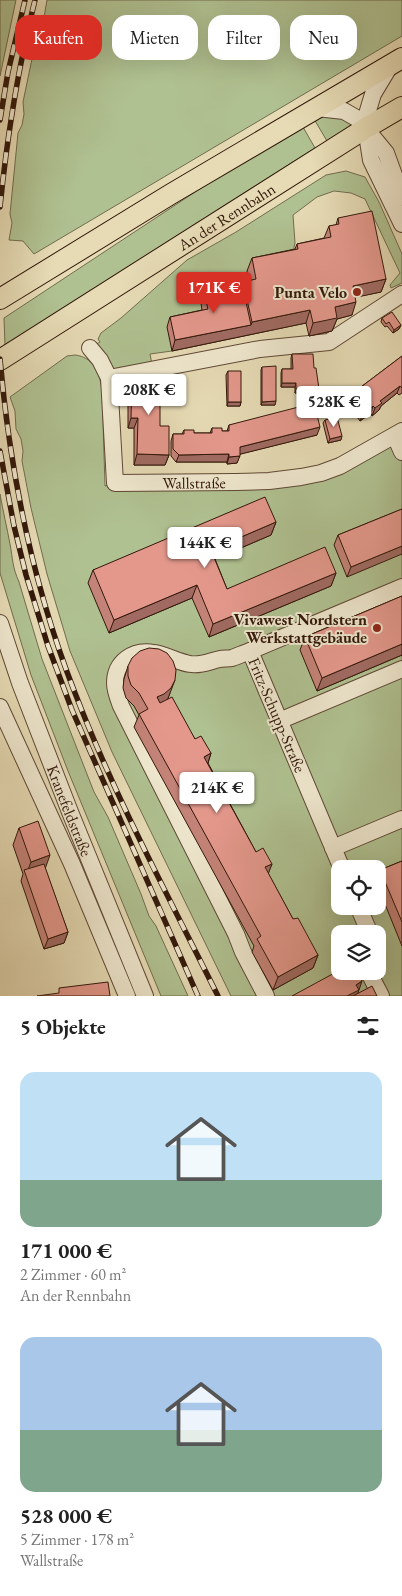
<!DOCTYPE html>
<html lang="de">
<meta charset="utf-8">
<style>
:root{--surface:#fff;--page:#f2f2f2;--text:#222;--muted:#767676;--accent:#d93025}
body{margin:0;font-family:"EB Garamond",serif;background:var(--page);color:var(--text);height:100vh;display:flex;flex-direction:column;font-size:19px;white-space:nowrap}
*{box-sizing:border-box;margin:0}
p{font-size:16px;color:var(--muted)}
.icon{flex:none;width:28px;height:28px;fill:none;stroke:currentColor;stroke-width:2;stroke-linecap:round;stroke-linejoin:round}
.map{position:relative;height:996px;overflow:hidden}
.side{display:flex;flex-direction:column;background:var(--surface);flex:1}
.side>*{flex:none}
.banner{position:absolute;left:15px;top:15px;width:372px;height:45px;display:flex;gap:10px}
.controls{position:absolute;left:331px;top:860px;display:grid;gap:10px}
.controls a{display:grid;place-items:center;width:55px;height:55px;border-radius:10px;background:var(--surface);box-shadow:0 5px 20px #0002;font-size:25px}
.price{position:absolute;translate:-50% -42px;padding:0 11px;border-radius:5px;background:#fff;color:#222;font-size:16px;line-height:32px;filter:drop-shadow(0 1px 2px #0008)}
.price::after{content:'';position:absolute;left:50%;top:30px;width:15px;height:11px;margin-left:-8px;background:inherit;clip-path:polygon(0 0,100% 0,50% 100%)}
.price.current{background:var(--accent);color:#fff}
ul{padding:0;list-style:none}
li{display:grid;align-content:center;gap:10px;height:265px;padding:0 20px}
li span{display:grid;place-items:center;height:155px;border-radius:15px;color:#555}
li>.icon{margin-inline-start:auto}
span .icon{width:90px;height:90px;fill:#fffc;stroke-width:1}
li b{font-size:21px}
h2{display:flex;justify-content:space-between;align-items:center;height:60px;padding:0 20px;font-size:21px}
.tag{padding:0 18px;border-radius:15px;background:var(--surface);box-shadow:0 5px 20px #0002;font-size:18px;line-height:45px}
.tag.current{background:var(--accent);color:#fff}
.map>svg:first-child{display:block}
.green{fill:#b0c191;stroke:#716c4e;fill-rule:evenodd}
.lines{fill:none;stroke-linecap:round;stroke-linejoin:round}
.minor-casing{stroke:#5f4835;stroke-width:18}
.major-casing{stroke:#32170a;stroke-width:22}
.minor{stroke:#efe8cf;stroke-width:16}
.major{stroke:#e6dbb5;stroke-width:20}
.rail-casing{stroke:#32170a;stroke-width:5.5}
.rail{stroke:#efe8cf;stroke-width:4;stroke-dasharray:11;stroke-linecap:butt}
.wall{fill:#c48378;stroke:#32170a}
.shaded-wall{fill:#a06a62;stroke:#32170a}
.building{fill:#e4988c;stroke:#32170a}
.poi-dot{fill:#8f2418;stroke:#efe8cf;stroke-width:2}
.labels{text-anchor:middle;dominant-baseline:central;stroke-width:4;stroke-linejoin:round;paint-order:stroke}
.street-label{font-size:16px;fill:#32170a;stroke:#efe8cf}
.poi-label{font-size:16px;font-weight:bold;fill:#32170a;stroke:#efe8cf;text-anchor:end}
</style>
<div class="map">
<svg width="402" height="996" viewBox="0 0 402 996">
<rect width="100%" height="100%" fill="#e6dbb5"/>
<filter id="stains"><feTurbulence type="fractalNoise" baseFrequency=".004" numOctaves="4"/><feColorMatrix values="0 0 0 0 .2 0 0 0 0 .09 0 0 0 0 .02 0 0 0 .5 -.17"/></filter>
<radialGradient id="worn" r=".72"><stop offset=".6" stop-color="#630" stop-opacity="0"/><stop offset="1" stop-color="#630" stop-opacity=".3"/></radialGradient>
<path class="green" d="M0,0H16L0,76Z
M47,0H402V36L34,254L23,241L9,240L12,223L10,214L18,133L22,125L24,114L23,102L37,35L43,23Z
M337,115L351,122V125L327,141L314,119L319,116Z
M303,127L315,148L5,345L4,318L236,165Z
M346,171L365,177L379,202L402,254V283L391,288L390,285L400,273L365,199L351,193L334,191L317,197L293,215L295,243L292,257L252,292L204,319L172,351L150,354L153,370L109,378L90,348L100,342L98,339L101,333L121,318L187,260L236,232L326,175Z
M75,355C93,357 99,372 102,389L105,486L115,483L301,477L402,431V996H231L112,752L70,651L47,574L31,508L22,461L23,451L21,439L16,429L15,411L10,397L67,356ZM340,869H378V906H340ZM340,934H378V971H340Z
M0,494C3,511 7,528 10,544C13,560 12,566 19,582L42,659L94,792L108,817L141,894L149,916L156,926L188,996H161L68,771L31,675L0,573Z"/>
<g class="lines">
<defs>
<g id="minor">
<path d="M391,64L373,94L367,114L366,128L371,160L402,224"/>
<path d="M317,108L344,111L358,119L386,153L402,197"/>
<path id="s1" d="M90,348L100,360L109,378L115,483L236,482L269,481L301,477L321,473L340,466L402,431"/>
<path d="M109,378L260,349L329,342L402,294"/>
<path d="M395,436L402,452"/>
<path id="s2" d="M0,623L20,683L70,812L145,996"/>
<path d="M250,651C244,653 238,656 232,658C228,659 224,658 220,659C210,661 201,666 190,664C178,662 166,655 154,653C133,649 115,662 115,683C115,691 118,698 121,706L236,934L243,952L266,996"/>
<path d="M0,707L72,864L127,996"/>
<path d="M279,721L402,669"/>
<path d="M333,848L402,819"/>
<path d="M342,869L250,651L402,587"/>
<path d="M358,906L370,934"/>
<path d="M368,971L381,996"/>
</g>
<g id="major">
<path d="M0,299L171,194L402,58"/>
<path id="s3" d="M0,360L366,128L402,107"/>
</g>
</defs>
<use href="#minor" class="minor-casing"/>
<use href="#major" class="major-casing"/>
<use href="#minor" class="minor"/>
<use href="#major" class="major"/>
<defs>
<path id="rail" d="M0,120L8,72L25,0
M0,207C7,137 18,68 35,0
M0,359C10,473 33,586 75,693C115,797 168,896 218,996
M0,451L14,526L26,575L48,646L72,710L198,996"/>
</defs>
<use href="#rail" class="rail-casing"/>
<use href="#rail" class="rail"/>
</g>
<path class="wall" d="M338,218L386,279L381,292L355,297L352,315L337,319L332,331L309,336L306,323L172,351L167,327L170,317L202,310L201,303L204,292L242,284L243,282L249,281L247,271L252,258L295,249L297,244L324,238L329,226L336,225Z
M382,318L401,325L399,329L393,333L387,326L385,327L381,322Z
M292,354L314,368L319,389L318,393H295V387H281V373L282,369H291V358Z
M402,356V393L399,395L397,393L381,406L379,410L372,416L371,413L360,421L347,403L349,396Z
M262,367L275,405H261V370Z
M228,371L241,402L240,406H227L226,375Z
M132,376L160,426L169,455L165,465H134V428H128V386Z
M325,420L341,440L328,443L323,423Z
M229,425L317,435L240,454L237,463L227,464V462H176L171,456V441L173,434H182L184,430L194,433H210L212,428L222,431H227Z
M402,509L347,577L334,545L338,535Z
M276,522L271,535L215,559L227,589L336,573L331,586L209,637L192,598L109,633L88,583L93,570Z
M402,596V655L317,691L300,650L305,637Z
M128,666L170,693L167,700L195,739L211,753L208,763L256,852L272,864L268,873L293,919L318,955L313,968L273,990L252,952L254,946L134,727L139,715L134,706L126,698L123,688L124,679Z
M19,828L45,868L68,932L64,943L44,949L21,881L23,874L13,845Z
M402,861V946L378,887V878L380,870Z"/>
<path class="shaded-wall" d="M386,279L381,292L348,299L353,286Z
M356,302L352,315L337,319L332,331L309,336L313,323L335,307Z
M310,310L306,323L172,351L175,340L251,325L252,322Z
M401,325L399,329L393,333L394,330Z
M282,383H296L295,387H281Z
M400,386L397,393L381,406L379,410L372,416L375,408L380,401Z
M296,389H319L318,393H295Z
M276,401L275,405H261L262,402Z
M228,402H241L240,406H227Z
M373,406L371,413L360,421L363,414Z
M131,418H138L134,428H128Z
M320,427L317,435L237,455L240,447Z
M342,436L341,440L328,443L330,439Z
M137,454L169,455L165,465H134Z
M229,454L227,462H176L179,455Z
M240,456L237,463L227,464L229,457Z
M276,522L271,535L206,563L211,550Z
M402,546V554L347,577L351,567Z
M336,573L331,586L209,637L213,624Z
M197,585L192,598L109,633L114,620Z
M402,644V655L317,691L322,678Z
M175,680L167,701L160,707L157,697Z
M211,753L207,766L204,757Z
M50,855L44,872L26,875L31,862Z
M272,864L267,877L265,867Z
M68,932L64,943L44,949L48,939Z
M318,955L313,968L273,990L278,977Z
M362,981L357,996H347L356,985Z"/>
<path class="building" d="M372,211L386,279L353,286L356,302L335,307L337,318L313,323L310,310L252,322L243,282L256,279L252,258L298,249L297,244L331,237L329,226L339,224L338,218Z
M242,284L251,325L175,340L170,317L208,309L204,292Z
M392,312L401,325L394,330L389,322L386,324L382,318Z
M292,354H313L314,368H316L319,389H296V383H282V369H293Z
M402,356V388L400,386L380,401L382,403L375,408L373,406L363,414L349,396Z
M276,366V401L262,402V367Z
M228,371H241V402H228Z
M132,376L160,377V426H169V455L137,454L138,418H131Z
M314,403L320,427L240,447V456L229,457V454L179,455L173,449V434H184V430H194V433H212V428H222V431H229V425Z
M337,417L342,436L330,439L325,420Z
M265,497L276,522L211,550L227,589L325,547L336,573L213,624L197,585L114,620L93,570Z
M402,509V546L351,567L338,535Z
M402,596V644L322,678L305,637Z
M149,648L159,649L167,653L173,661L176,670L175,680L171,688L164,694L157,697L160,703L172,697L195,739L201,736L211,753L204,757L256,852L263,848L272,864L265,867L293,919L298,918L318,955L278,977L257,939L261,936L139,714L148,709L139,693L131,685L128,676V666L132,658L140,651Z
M38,821L50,855L31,862L19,828Z
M402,861V922L380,870Z
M44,864L68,932L48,939L24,870Z
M340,970V971H357L362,981L356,985L359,990L347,996H292Z
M108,982L110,996H37L59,993V988Z
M372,986L377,996H353Z"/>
<g class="poi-dot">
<circle cx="357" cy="292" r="5"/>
<circle cx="377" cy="628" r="5"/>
</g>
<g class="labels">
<g class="street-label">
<text stroke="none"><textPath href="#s3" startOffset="268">An der Rennbahn</textPath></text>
<text stroke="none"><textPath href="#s1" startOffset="220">Wallstraße</textPath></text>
<text transform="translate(277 715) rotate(67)">Fritz-Schupp-Straße</text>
<text stroke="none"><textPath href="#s2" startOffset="200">Kranefeldstraße</textPath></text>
</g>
<g class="poi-label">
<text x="347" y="292">Punta Velo</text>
<text x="367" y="619">Vivawest Nordstern<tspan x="367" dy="18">Werkstattgebäude</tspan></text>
</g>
</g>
<rect width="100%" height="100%" filter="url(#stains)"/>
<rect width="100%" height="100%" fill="url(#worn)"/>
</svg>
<div class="controls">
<a><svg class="icon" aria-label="locate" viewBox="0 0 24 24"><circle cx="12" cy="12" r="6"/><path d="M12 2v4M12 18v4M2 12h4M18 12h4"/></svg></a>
<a><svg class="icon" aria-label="layers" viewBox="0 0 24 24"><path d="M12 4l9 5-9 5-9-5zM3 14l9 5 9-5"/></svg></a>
</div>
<b class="price current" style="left:214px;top:314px">171K €</b>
<b class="price" style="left:149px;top:416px">208K €</b>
<b class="price" style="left:334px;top:428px">528K €</b>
<b class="price" style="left:205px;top:569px">144K €</b>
<b class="price" style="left:217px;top:814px">214K €</b>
<div class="banner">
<a class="tag current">Kaufen</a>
<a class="tag">Mieten</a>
<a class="tag">Filter</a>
<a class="tag">Neu</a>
</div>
</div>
<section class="side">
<h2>5 Objekte<svg class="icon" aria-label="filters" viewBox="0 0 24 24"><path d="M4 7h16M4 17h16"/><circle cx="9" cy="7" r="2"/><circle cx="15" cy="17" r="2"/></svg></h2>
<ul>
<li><span style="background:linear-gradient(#bfe0f5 70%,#7fa58c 0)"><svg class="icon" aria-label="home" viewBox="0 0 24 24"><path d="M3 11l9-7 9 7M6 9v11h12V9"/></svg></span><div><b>171 000 €</b><p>2 Zimmer · 60 m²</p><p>An der Rennbahn</p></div></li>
<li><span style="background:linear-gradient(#a9c7e8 60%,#7fa58c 0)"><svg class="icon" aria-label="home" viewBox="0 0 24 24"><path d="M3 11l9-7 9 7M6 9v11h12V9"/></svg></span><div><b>528 000 €</b><p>5 Zimmer · 178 m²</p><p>Wallstraße</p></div></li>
</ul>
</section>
